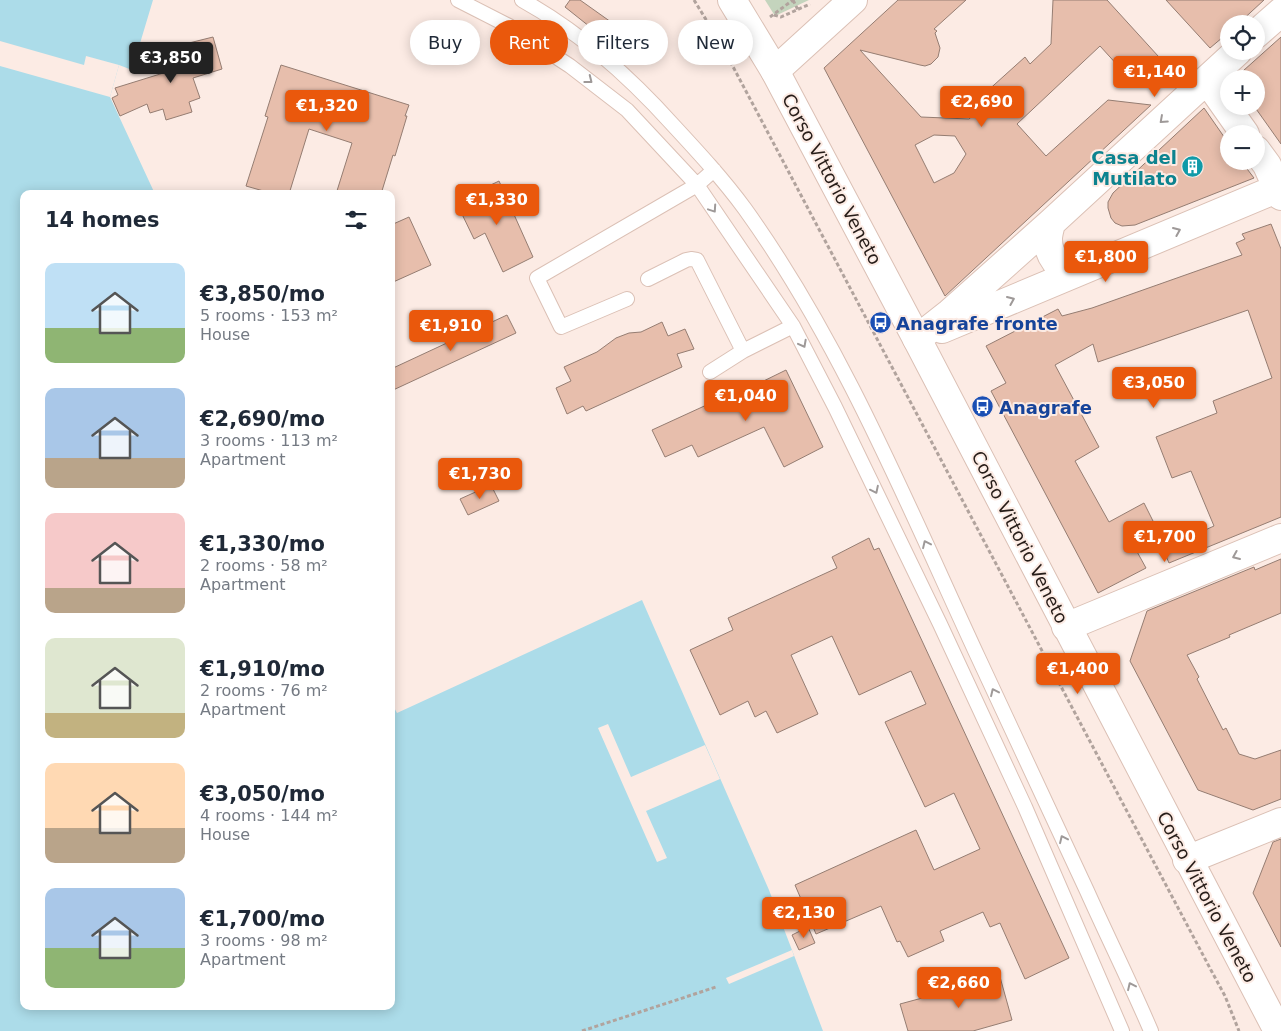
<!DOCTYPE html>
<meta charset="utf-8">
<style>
:root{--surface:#fff;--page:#f2f2f3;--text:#1f2937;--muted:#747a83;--accent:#ea580c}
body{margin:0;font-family:"DejaVu Sans",sans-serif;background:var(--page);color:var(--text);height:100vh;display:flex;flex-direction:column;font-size:19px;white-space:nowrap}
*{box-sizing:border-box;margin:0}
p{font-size:16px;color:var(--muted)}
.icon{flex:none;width:28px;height:28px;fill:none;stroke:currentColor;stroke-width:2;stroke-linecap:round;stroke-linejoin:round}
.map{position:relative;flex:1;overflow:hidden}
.details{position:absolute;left:20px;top:190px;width:375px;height:820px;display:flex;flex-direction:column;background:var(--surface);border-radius:10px;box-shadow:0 2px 12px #0003}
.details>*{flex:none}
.top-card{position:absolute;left:410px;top:20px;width:475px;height:45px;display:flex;gap:10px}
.controls{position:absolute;left:1220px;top:15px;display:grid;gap:10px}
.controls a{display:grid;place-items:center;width:45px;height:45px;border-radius:50%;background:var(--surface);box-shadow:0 2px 12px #0003;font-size:25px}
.price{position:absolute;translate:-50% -42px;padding:0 11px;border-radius:5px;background:var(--accent);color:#fff;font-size:16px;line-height:32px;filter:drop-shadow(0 1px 2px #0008)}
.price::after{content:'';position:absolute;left:50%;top:30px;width:15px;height:11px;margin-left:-8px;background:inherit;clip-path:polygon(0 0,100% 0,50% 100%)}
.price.on{background:#222;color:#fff}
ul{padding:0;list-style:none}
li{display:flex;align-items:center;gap:15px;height:125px;padding:0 25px}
li span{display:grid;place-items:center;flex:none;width:140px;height:100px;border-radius:10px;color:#555}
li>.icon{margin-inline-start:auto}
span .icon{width:60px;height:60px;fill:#fffc;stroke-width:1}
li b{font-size:21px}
h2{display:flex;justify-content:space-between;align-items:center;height:60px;padding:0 25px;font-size:21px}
.tag{padding:0 18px;border-radius:22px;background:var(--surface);box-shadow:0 2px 12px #0003;font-size:18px;line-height:45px}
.tag.on{background:var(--accent);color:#fff}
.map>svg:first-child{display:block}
.green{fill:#c4d4bd}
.water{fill:#acdce9}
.pier{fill:#fcebe4}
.building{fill:#e7beac;stroke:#957d72;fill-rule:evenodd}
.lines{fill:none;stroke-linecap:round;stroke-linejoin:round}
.lane-casing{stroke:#dbc0b5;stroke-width:16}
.street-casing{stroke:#dbc0b5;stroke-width:30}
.secondary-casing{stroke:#dbc0b5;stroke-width:30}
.path{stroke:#b1a39d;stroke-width:3;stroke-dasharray:4 2.5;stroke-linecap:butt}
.lane{stroke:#fff;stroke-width:14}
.street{stroke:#fff;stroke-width:28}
.secondary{stroke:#fff;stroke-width:28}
.oneway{stroke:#9e9998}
.labels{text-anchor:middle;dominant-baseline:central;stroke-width:4;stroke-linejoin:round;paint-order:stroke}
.culture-label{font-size:18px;font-weight:bold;fill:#0d838f;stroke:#fcebe4;text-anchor:end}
.street-label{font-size:18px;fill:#271d19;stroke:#fcebe4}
.transit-label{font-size:18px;font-weight:bold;fill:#164399;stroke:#fcebe4;text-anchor:start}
</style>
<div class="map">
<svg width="1281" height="1031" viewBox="0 0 1281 1031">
<rect width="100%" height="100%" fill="#fcebe4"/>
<path class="green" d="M765,0H809L775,16Z"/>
<path class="water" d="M0,0H153L132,70L119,65L110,97L155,194H24V1006H391V702L397,713L642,600L769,890L823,1031H0Z"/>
<path class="pier" d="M0,41L84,65L86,56L119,65L110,97L0,66Z
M608,724L631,777L705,745L720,779L646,811L667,858L657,862L598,728Z
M792,950L794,956L729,984L726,978Z"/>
<path class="building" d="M570,0H580L618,27L640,44L629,58L565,7Z
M898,0H966L934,29L937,31L935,33L940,48L938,57L931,64L925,66L920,65L860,50L921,117L969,119L990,100L984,94L1025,57L1030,64L1051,44L1053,0H1107L1179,79H1130L1100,46L1017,124L1046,156L1108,100L1151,105L945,296L824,68ZM934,135L955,136L966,154L954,173L934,183L915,145Z
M1166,0H1264L1238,24H1229V32L1210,48Z
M213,37L222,69L193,78L200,98L189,102L192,112L166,120L163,109L150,113L147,104L120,116L112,98L118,95L115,88L186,66L181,45Z
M1281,37V144L1254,106H1256V79H1234Z
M281,65L409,105L405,116H407L395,156L393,155L381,194H336L352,143L309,129L289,194H274L246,186L268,117L265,116Z
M1204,108L1229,144V161H1241L1254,178L1135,225L1122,226L1115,223L1111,218L1108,208V202L1113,193Z
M499,181L533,257L503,272L485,233L474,239L460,210L472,204L468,196Z
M409,217L431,265L391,283V225Z
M1271,224L1281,249V517L1169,563L1163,549L1214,526L1191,471L1172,478L1156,437L1217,413L1213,401L1272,378L1248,310L1098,362L1093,344L1055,365L1099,447L1075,461L1109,522L1144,503L1158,531V538L1155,541L1135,548L1146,568L1098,593L991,391L1006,383L986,346L1058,309L1062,316L1092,308L1242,255L1236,243L1245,239L1242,234Z
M507,315L516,333L391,391V369Z
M662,322L668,336L685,329L694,349L677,354L682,367L586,411L583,406L567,414L556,388L571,381L564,367L597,352L616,338L629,333L641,332Z
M786,370L823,447L784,467L764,427L698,457L692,445L665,457L652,430L724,397L725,400Z
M491,485L499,501L468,515L460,499Z
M869,538L874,550L879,548L1069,958L1025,979L1000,923L990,927L983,912L940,931L944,941L908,957L900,941L897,942L881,906L816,934L795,885L916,830L934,870L980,849L954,793L925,807L885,722L926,704L911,671L859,695L832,636L791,655L818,714L777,733L766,711L755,717L748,701L720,715L690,650L733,630L728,618L837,568L832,557Z
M1281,559V613L1229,635L1230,637L1187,655L1199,677L1197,679L1223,730L1226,728L1239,754L1255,759L1281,750V799L1253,810L1198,790L1130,661L1147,611L1254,567L1255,570Z
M1281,839V947L1253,893L1273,842Z
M808,927L815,943L799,950L792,935Z
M1000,977L1012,1020L973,1031H908L900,1004Z"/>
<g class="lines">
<defs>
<path id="lane" d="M458,0L509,26L570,66L627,110L697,185L793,326L835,407L940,624L1025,807L1122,1031
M522,0C580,32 629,76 673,125C698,152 723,179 745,209C842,344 908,506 978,657C1014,735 1050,813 1087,891C1108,938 1131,984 1151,1031
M648,279L686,260L691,259L697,260L743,351L793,326
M627,299L561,327L537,278L697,185L714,170
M710,372L743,351"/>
<path id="street" d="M1256,34L1281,12
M775,71L853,0
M1207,80L1245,134
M1256,150L1267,165L1281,196
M1051,223C1050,228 1048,234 1048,239C1048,255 1059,271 1075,273
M942,329L1281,187
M917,339L950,313L1051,223L1238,51
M1066,627L1281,538
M1187,860L1281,822"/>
<path id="secondary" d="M732,0L775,71L917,339L1278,1031"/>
</defs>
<use href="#lane" class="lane-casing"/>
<use href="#street" class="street-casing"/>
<use href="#secondary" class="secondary-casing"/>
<path class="path" d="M694,0L721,44L1212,972L1225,996L1239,1031
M793,0L798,10
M774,15L781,17L810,4
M770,17L793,0
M582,1031L716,987"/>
<use href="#lane" class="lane"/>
<use href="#street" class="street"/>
<use href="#secondary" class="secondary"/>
</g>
<defs><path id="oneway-chevron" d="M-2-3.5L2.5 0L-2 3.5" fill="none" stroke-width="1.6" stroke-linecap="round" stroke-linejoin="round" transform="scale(1.25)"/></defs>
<g class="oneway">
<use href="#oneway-chevron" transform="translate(589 80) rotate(38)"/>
<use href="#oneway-chevron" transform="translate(1163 120) rotate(138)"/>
<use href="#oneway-chevron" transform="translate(713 209) rotate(56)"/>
<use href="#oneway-chevron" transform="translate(1177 231) rotate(-23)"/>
<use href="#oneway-chevron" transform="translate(1011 300) rotate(-23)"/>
<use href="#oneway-chevron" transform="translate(803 344) rotate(62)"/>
<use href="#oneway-chevron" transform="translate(875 490) rotate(64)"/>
<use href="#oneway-chevron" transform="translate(926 544) rotate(-115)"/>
<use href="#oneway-chevron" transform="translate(1236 556) rotate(157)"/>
<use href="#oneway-chevron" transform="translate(994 692) rotate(-115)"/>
<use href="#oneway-chevron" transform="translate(1063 839) rotate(-115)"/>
<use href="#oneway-chevron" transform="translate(1131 986) rotate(-115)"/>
</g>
<defs>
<symbol id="building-disc" viewBox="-11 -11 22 22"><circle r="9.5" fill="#0f9aa8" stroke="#fcebe4"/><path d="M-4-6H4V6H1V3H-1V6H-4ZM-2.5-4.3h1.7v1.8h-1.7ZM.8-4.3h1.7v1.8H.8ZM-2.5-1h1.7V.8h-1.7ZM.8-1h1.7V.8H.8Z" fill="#fff"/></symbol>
<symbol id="bus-disc" viewBox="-11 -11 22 22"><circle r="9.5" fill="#1a4fb4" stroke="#fcebe4"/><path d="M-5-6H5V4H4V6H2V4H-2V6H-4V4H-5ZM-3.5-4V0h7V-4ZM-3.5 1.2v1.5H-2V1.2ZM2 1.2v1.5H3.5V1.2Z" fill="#fff"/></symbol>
</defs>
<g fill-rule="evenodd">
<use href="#building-disc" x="1180" y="154" width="25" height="25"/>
<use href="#bus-disc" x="868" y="310" width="25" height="25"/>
<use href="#bus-disc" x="970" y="394" width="25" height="25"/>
</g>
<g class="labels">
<g class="culture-label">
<text x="1177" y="157">Casa del<tspan x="1177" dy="21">Mutilato</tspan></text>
</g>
<g class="street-label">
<text transform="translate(832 179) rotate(62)">Corso Vittorio Veneto</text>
<text transform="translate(1020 537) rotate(63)">Corso Vittorio Veneto</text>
<text transform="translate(1207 897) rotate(62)">Corso Vittorio Veneto</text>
</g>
<g class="transit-label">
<text x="896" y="323">Anagrafe fronte</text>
<text x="999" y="407">Anagrafe</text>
</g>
</g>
</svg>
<div class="controls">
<a><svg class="icon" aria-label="locate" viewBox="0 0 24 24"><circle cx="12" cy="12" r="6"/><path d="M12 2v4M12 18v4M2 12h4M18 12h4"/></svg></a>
<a>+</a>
<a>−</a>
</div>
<b class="price on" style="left:171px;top:84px">€3,850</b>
<b class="price" style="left:1155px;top:98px">€1,140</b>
<b class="price" style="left:982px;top:128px">€2,690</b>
<b class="price" style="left:327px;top:132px">€1,320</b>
<b class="price" style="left:497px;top:226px">€1,330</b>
<b class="price" style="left:1106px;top:283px">€1,800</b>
<b class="price" style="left:451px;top:352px">€1,910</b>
<b class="price" style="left:1154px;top:409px">€3,050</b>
<b class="price" style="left:746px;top:422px">€1,040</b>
<b class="price" style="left:480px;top:500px">€1,730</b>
<b class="price" style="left:1165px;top:563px">€1,700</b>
<b class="price" style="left:1078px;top:695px">€1,400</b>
<b class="price" style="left:804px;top:939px">€2,130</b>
<b class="price" style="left:959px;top:1009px">€2,660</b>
<div class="top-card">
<a class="tag">Buy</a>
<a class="tag on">Rent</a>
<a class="tag">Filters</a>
<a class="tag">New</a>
</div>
<section class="details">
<h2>14 homes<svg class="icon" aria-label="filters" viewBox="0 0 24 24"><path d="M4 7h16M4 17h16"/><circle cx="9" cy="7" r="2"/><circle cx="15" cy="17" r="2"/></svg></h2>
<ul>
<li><span style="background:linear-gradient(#bfe0f5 65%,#8fb573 0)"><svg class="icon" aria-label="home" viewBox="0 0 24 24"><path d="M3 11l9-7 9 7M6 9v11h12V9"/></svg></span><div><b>€3,850/mo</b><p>5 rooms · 153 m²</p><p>House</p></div></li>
<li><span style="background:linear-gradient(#a9c7e8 70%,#b9a48a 0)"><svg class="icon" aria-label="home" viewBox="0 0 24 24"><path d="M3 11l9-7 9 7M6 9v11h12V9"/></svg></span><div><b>€2,690/mo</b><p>3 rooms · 113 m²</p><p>Apartment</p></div></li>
<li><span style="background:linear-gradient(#f6c9c9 75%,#b9a48a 0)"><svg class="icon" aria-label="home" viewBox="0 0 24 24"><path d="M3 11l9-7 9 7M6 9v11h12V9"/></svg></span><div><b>€1,330/mo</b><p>2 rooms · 58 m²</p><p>Apartment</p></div></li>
<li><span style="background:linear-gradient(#dfe7d0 75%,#c2b280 0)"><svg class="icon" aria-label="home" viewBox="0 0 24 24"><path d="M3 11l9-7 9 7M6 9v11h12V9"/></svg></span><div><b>€1,910/mo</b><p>2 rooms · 76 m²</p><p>Apartment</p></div></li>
<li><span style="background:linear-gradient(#ffd9b3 65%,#b9a48a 0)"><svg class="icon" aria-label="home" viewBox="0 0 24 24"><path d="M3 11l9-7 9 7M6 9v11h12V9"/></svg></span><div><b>€3,050/mo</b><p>4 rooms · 144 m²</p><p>House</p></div></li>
<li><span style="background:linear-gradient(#a9c7e8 60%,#8fb573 0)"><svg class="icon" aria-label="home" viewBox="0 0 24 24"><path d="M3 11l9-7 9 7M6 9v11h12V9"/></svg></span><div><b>€1,700/mo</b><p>3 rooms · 98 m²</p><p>Apartment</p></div></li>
</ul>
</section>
</div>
